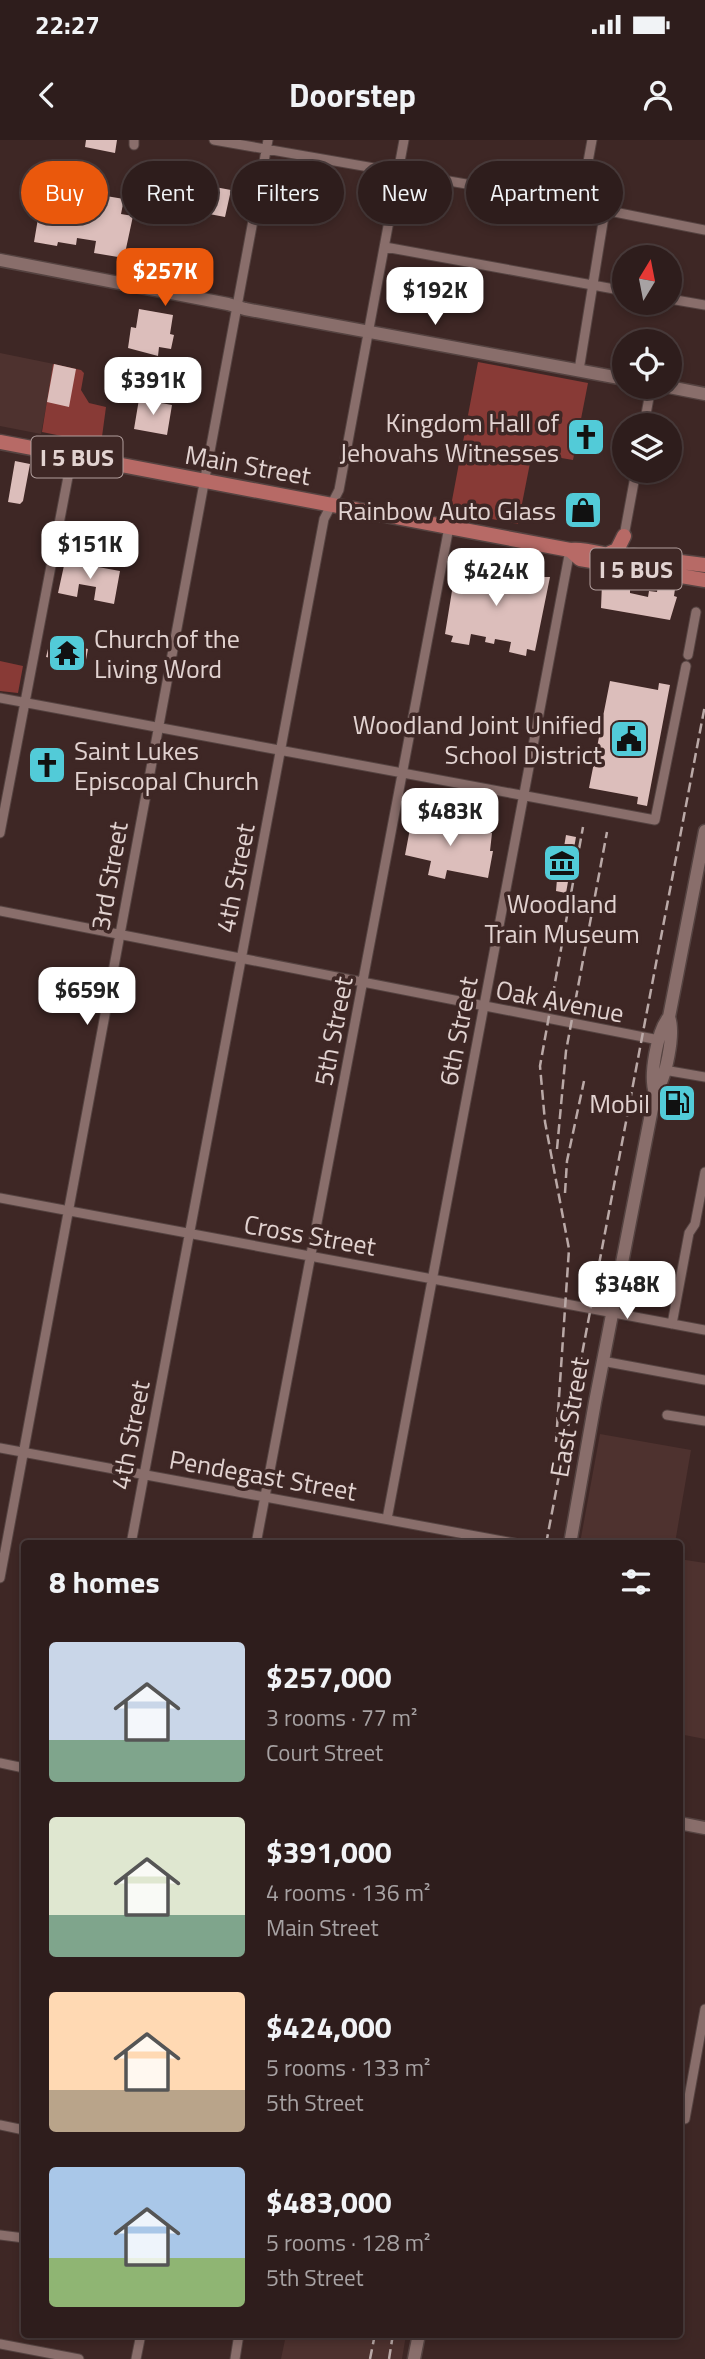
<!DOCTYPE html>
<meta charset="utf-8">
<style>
:root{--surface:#2e1d1c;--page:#362625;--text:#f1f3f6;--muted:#a7a2a3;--line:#493b3b;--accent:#ea580c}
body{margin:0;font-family:"Titillium Web",sans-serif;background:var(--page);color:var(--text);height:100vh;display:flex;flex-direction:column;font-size:26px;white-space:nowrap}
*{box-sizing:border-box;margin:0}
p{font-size:23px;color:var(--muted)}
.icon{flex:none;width:38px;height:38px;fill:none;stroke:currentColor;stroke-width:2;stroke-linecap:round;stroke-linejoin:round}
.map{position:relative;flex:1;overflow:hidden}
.sheet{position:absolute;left:21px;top:1400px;width:662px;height:798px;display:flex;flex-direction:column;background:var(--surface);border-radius:7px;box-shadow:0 4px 10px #0003,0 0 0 2px var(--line)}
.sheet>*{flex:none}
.hud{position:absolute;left:21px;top:21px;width:663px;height:63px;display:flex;gap:14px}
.needle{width:46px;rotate:10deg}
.buttons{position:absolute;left:612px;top:105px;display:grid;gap:14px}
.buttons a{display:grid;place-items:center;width:70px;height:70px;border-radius:50%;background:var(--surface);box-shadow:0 4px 10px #0003,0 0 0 2px var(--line);font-size:35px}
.price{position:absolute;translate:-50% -60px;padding:0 16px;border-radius:14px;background:#fff;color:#222;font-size:23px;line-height:46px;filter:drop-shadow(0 2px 4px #0008)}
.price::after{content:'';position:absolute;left:50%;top:42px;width:21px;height:16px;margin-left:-10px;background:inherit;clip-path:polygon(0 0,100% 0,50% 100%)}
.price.active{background:var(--accent);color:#fff}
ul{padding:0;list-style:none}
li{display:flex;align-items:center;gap:21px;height:175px;padding:0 28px}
li span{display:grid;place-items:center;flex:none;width:196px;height:140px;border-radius:7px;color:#555}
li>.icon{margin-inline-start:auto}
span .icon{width:84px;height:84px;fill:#fffc;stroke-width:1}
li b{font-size:30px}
h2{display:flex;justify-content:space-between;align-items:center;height:84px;padding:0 28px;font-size:30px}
.pill{padding:0 24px;border-radius:32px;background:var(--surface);box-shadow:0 4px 10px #0003,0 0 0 2px var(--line);font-size:24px;line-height:63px}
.pill.active{background:var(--accent);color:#fff}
.status{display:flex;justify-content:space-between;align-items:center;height:49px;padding:0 35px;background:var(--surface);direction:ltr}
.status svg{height:19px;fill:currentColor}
header{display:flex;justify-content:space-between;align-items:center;height:91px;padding:0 28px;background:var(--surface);font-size:32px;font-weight:700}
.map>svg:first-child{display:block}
.built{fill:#4e322f}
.green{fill:#883a36}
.building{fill:#dcbebb}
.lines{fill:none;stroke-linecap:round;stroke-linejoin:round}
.street-casing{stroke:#554341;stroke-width:11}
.secondary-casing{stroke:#554341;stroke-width:15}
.primary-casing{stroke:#554341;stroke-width:17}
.street{stroke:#896e6b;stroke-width:9}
.secondary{stroke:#896e6b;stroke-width:12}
.primary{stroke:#b76a66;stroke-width:14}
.rail{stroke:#baa9a7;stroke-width:2.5;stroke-dasharray:10 5;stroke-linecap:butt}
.labels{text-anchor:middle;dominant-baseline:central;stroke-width:7;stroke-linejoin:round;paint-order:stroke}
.shield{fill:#3e2725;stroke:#b19f9d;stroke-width:2}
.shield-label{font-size:24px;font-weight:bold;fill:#e2d3d1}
.poi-label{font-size:26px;fill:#e2d3d1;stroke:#3e2725;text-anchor:end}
.street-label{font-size:26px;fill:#e2d3d1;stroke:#3e2725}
</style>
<div class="status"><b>22:27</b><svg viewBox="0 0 49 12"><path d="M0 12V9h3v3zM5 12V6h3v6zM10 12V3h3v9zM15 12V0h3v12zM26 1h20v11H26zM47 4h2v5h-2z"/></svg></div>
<header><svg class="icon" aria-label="back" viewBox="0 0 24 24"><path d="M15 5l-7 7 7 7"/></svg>Doorstep<svg class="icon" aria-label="person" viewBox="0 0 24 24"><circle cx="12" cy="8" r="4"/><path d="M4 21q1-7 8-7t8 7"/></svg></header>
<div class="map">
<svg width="705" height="2219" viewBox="0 0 705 2219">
<rect width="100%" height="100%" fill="#3e2725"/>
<path class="built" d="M0,213L54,224L41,294L0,286Z
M600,1294L691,1310L675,1403H580Z
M679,1419L705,1423V1599L679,1594Z
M286,2195V2194L406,2195L402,2219H281Z"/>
<path class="green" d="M478,222L588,243L573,320L532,313L518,384L450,371Z
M53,224L81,230L84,233L81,250L89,263L106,267L101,304L42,292Z
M0,521L23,526L18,553L0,551Z"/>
<path class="building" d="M86,0H117L115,13L85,7Z
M151,35L231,50L225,77L146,62Z
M70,50L124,59L121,74L133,76L124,118L94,113L96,101L77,98L76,105L58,102L57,106L34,102L41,61L62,66L64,60L68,61Z
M139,169L173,175L170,194L174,195L171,209L159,207L158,216L128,208L131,187L136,188Z
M54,224L76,229L69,267L47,262Z
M139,259L172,265L167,295L134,289Z
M15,321L30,324L23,361L20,364L8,362Z
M457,420L494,434L495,430L511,433L510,437H550L535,511L527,509L526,516L509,512L511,502L495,499L494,504L485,502L486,497L471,494L469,505L451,502L453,496L445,494Z
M65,421L120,431L114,464L94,460L96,447L79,444L77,457L58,453Z
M607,436L624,439L623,446L630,448V453L648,457L649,451L657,452L658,445L675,449L674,456L677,457L670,480L601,468L602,443H605Z
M50,501L88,509L85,525L46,517Z
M610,541L658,550L659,543L670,545L647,666L637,664L638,657L589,648Z
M412,678L492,693L490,711H493L488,738L447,730L445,739L428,735L431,721L405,715Z
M566,695L576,697L566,753L556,751L557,739L550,738L556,706L564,707Z"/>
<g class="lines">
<defs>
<path id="street" d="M134,0V5
M214,0L524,54L705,90
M580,65L592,0
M385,107L625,151
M670,159L705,165
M579,230L605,70
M644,285L651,247
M624,396L636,331
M688,515L696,472
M0,558L655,680L686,526
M0,693L72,316
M0,771L659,900
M664,930L705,937
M0,1058L705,1190
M672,1184L689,1093L695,1084L705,1032
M602,1221L705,1240
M667,1275L705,1281
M0,1308L519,1404
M387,1379L570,410
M131,1404L324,379L339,350L404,0
M256,1404L449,387
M0,1438L268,0
M0,1623L24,1628
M685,1979L705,1869
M0,1985L24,1990
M0,2095L24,2098
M0,2204L79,2219
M136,2219L141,2194
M235,2219L239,2194"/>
<path id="secondary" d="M0,120L228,164L245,169L625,239
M669,247L705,254
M655,953C649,936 657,891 669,877
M570,1404L595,1262L655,953C666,939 675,894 669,877L705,691
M679,1683L705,1688
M414,2219L419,2194"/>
<path id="primary" d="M0,302L570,410C591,407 613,421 633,416L705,425
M570,410L580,419L705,440
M610,413L617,410L624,396"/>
</defs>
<use href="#street" class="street-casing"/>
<use href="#secondary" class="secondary-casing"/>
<use href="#primary" class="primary-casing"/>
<use href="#street" class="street"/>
<use href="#secondary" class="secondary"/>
<use href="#primary" class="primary"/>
<path class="rail" d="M557,1009L566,911L607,692
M565,1053L567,1021L584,941
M556,1302L569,1109L545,982L540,926L583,687
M546,1404L705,565
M370,2219L375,2194
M389,2219L393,2194"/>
</g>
<defs>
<symbol id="church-square" viewBox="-11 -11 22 22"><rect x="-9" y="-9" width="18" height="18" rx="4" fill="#52cbd8" stroke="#3e2725"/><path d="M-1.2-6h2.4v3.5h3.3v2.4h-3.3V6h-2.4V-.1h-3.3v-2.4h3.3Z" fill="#111"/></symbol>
<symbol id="shop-square" viewBox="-11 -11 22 22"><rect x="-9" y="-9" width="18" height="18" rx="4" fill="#52cbd8" stroke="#3e2725"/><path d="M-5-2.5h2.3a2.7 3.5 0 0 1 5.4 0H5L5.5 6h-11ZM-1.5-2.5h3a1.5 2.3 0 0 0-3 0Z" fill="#111"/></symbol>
<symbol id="temple-square" viewBox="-11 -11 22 22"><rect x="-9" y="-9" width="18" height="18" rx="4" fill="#52cbd8" stroke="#3e2725"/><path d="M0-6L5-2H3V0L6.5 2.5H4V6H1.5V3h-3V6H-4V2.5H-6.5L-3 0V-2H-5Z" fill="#111"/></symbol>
<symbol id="civic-square" viewBox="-11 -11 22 22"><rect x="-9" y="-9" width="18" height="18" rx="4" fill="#52cbd8" stroke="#3e2725"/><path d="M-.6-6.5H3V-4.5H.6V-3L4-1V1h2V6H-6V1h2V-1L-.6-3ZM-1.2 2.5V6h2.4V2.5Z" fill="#111"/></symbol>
<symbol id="museum-square" viewBox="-11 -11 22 22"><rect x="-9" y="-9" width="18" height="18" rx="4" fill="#52cbd8" stroke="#3e2725"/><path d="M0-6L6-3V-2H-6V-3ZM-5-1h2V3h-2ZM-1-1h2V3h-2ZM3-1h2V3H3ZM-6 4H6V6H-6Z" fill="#111"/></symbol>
<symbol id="fuel-square" viewBox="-11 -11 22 22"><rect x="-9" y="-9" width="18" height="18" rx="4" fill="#52cbd8" stroke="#3e2725"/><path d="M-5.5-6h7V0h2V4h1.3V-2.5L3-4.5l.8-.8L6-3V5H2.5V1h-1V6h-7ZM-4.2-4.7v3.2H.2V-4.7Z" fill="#111"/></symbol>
</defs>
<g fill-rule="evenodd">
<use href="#church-square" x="564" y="275" width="44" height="44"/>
<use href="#shop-square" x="561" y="348" width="44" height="44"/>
<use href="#temple-square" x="45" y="491" width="44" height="44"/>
<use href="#civic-square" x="607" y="577" width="44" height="44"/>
<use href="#church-square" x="25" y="603" width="44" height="44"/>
<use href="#museum-square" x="540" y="701" width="44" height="44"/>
<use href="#fuel-square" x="655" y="941" width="44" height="44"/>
</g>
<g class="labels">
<g class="shield">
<rect x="31.5" y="296.5" width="91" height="41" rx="5"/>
<rect x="590.5" y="408.5" width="91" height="41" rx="5"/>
</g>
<g class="shield-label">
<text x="77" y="317">I 5 BUS</text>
<text x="636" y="429">I 5 BUS</text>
</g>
<g class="poi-label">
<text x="559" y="282">Kingdom Hall of<tspan x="559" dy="30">Jehovahs Witnesses</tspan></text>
<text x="556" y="370">Rainbow Auto Glass</text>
<text x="94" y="498" text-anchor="start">Church of the<tspan x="94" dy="30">Living Word</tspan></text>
<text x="602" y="584">Woodland Joint Unified<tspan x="602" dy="30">School District</tspan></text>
<text x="74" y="610" text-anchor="start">Saint Lukes<tspan x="74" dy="30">Episcopal Church</tspan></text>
<text x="562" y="763" text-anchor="middle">Woodland<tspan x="562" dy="30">Train Museum</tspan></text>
<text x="650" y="963">Mobil</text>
</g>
<g class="street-label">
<text transform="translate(248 325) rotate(10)">Main Street</text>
<text transform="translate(109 736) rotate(-80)">3rd Street</text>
<text transform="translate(235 738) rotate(-79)">4th Street</text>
<text transform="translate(560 861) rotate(11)">Oak Avenue</text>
<text transform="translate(333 891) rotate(-79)">5th Street</text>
<text transform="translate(458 891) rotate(-79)">6th Street</text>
<text transform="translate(310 1095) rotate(10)">Cross Street</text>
<text transform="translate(569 1277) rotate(-80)">East Street</text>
<text transform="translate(130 1295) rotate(-79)">4th Street</text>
<text transform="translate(263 1335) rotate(10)">Pendegast Street</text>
</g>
</g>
</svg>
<div class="buttons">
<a><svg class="needle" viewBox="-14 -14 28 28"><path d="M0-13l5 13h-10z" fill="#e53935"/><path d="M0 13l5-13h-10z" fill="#a7a2a3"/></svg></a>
<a><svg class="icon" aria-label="locate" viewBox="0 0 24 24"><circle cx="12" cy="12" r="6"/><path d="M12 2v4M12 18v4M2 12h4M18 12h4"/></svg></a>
<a><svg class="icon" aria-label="layers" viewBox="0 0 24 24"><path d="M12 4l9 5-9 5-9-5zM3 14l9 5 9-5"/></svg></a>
</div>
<b class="price active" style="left:165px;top:168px">$257K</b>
<b class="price" style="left:435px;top:187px">$192K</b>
<b class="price" style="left:153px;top:277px">$391K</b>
<b class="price" style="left:90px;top:441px">$151K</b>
<b class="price" style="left:496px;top:468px">$424K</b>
<b class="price" style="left:450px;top:708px">$483K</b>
<b class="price" style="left:87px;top:887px">$659K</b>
<b class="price" style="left:627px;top:1181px">$348K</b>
<div class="hud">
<a class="pill active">Buy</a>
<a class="pill">Rent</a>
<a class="pill">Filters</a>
<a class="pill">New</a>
<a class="pill">Apartment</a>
</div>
<section class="sheet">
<h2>8 homes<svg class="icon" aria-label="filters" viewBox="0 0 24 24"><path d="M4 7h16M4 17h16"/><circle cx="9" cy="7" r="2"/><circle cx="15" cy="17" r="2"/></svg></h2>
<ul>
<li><span style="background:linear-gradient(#c9d6e8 70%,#7fa58c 0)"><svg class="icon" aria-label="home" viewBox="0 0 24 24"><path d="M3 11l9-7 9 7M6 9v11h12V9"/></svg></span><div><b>$257,000</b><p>3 rooms · 77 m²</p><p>Court Street</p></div></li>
<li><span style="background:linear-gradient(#dfe7d0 70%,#7fa58c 0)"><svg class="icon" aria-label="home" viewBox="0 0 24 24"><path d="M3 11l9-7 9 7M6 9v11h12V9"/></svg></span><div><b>$391,000</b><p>4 rooms · 136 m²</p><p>Main Street</p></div></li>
<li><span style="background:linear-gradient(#ffd9b3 70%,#b9a48a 0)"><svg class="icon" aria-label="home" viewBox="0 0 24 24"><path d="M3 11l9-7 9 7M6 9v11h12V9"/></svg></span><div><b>$424,000</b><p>5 rooms · 133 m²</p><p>5th Street</p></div></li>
<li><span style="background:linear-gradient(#a9c7e8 65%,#8fb573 0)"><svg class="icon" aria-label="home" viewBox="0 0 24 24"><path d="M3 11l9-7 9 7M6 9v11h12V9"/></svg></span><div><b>$483,000</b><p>5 rooms · 128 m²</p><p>5th Street</p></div></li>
</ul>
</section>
</div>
